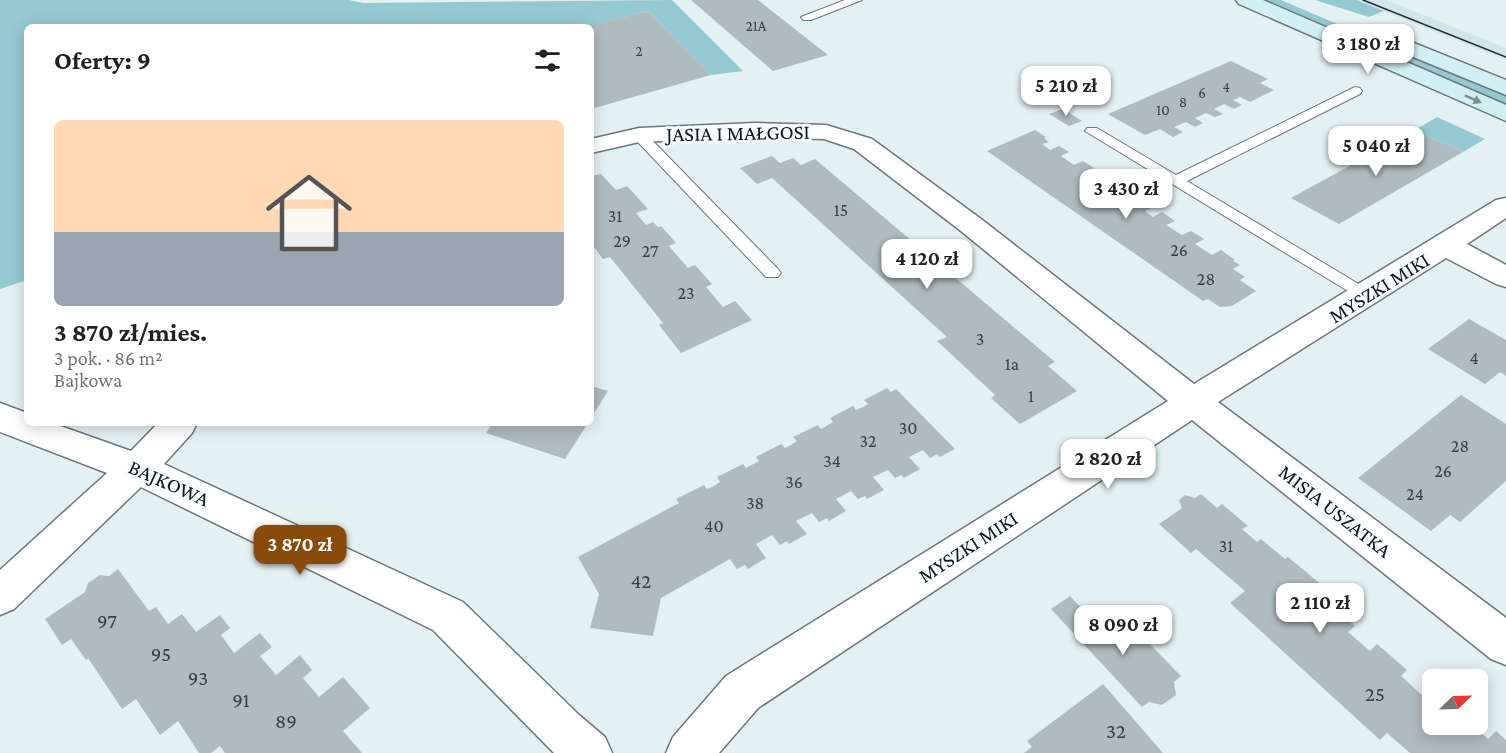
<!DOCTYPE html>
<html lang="pl">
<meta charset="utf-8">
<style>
:root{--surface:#fff;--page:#f6f6f6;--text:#202124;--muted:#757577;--accent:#894b0c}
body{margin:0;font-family:"Crimson Pro",serif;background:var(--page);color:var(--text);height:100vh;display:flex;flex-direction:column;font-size:22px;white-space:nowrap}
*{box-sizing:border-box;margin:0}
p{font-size:20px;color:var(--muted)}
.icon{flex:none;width:33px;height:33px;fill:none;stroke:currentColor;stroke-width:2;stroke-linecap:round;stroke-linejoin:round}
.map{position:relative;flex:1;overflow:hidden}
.drawer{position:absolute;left:24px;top:24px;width:570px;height:402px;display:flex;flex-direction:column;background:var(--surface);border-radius:9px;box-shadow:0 3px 15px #0003}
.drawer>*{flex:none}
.needle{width:39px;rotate:67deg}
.tools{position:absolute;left:1422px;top:669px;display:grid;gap:12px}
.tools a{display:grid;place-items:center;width:66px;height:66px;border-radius:9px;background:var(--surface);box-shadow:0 3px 15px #0003;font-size:30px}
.price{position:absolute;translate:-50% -51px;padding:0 14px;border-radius:12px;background:#fff;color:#222;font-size:20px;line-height:39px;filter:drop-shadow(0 2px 3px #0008)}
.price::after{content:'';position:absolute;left:50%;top:36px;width:18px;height:14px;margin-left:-9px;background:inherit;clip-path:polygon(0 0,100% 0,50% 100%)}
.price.on{background:var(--accent);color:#fff}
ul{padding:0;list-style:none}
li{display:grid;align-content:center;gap:12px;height:318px;padding:0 30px}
li span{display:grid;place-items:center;height:186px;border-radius:9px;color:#555}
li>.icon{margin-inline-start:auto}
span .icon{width:108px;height:108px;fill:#fffc;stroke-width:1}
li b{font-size:26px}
h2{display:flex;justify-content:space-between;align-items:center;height:72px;padding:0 30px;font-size:26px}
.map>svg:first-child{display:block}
.built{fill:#d0e6ea}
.green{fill:#95c9d2}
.building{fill:#afbbbe}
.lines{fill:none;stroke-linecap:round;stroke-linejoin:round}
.service-casing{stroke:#6b7779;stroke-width:2}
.minor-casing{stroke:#6b7779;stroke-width:3}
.secondary-casing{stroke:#6b7779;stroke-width:3}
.service{fill:#fff;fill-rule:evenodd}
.minor{fill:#fff;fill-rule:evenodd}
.secondary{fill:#d1f0f4;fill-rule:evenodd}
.tram{stroke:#272d2d;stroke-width:1.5}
.oneway{fill:#7b8e91}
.labels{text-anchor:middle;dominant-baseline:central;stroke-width:6;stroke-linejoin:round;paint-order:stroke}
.far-number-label{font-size:15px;fill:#394041}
.number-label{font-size:18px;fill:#394041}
.street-label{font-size:21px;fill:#121717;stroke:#f5fdfe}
.near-number-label{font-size:21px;fill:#394041}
</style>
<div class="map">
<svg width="1506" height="753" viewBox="0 0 1506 753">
<rect width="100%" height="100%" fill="#e4f1f3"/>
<path class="built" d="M1356,0H1386L1506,48V60Z"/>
<path class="green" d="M0,0H349L363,3L672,0L743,71L711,75L648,11L584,27H27V280L0,289Z
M1263,0H1281L1506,96V105Z
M1315,0H1356L1384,11L1369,17Z
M1437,117L1485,139L1463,152L1415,130Z"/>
<path class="building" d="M691,0H758L828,55L773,71Z
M648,11L711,75L591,109V25Z
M1231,61L1268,79L1260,83L1274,90L1250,102L1240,97L1233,100L1242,105L1234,109L1224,104L1214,109L1223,114L1215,117L1206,113L1195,118L1203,123L1195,127L1186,122L1174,127L1183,132L1173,137L1160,129L1145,135L1108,114Z
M1063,109L1082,121L1069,126L1049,114Z
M1035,130L1046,137L1044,138L1049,142L1042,144L1050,150L1059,146L1069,152L1061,156L1074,165L1083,161L1094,168L1086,172L1099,181L1108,177L1121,186L1118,187L1123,190L1117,193L1126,199L1134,194L1148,203L1146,204L1151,208L1145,211L1153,217L1162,212L1175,221L1166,225L1182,235L1191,231L1204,239L1195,244L1212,255L1221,250L1235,260L1233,261L1240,265L1233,269L1245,277L1240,280L1256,291L1232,306L1220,307L1208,299L1203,301L987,151Z
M1415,130L1463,152L1339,224L1291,198Z
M772,156L780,163L793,158L801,165L815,159L1055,362L1048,366L1077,391L1020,424L991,398L995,395L937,341L947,337L772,178L757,184L740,168Z
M601,174L616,190L627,186L648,209L636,213L646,225L653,222L658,227L661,226L676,243L669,246L688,268L695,265L712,284L706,287L723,307L735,301L752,320L681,353L659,325L663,323L610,257L603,259L591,243V176Z
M1469,319L1506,340V376L1500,372L1485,384L1428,349Z
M591,386L608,391L591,418Z
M887,388L891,392L896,389L955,449L940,457L937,454L930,458L923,450L909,457L920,469L904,478L901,475L895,478L888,470L873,477L884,490L867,499L865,496L858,499L851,491L836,499L846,511L829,521L827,518L819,522L812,513L796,521L807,534L789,544L787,541L780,545L772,535L756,544L766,558L748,569L745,565L737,569L730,559L661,598L653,636L590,628L599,594L578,557L679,503L676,499L704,485L707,489L714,486L720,482L717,477L743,464L746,468L759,461L756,457L781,444L785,448L791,445L797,441L793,437L818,425L821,429L833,422L830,418L853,406L856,410L863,407L868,404L864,400Z
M1461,395L1506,424V481L1460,522L1450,515L1431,531L1358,478Z
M493,423H588L565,459L486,433Z
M1201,494L1217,508L1222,504L1248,526L1242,529L1257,542L1261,539L1285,559L1288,557L1335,596L1327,602L1355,626L1348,632L1370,651L1377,644L1407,670L1401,676L1424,697L1432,688V724H1472L1488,739L1496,731L1506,740V753H1410L1387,733L1380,740L1230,603L1245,591L1196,549L1191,553L1159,524L1182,508L1179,500L1185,495L1195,498Z
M118,569L149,611L156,607L168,624L182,614L196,632L220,615L230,628L221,635L234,653L260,633L272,647L260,656L276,675L300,655L312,670L303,678L319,697L343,677L370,708L343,731L362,753H225L220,746L211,753H199L178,721L160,735L136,699L122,709L88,658L86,660L71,639L62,645L45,619L85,592L88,583L100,575L109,576Z
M1070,596L1104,631L1113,634L1129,623L1181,676L1174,682L1176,695L1162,705L1149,702L1142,707L1051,609Z
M1103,684L1163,753H1024L1032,747L1027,741Z"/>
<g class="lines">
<defs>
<path id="service" d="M845,0H862L811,20H803L801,17Z
M1355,87L1360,88L1362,91L1360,94L1187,181L1372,292L1375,296L1372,300L1366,302L1085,131L1087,128H1097L1176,175Z
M639,131L644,132L778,269L781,273L778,277H766L634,138L632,135Z"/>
<path id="minor" d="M755,123L826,125L872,139L981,219L1194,384L1496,200L1506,198V218L1467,244L1506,265V287L1496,284L1446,258L1218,402L1506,618V665L1491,659L1192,420L758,708L719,753H666L673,737L726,676L1168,401L961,231L854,149L824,139L755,137L639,142L591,153V139L639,128Z
M0,403L27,413V423H52L131,451L158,423H197L192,433L164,464L463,602L579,715L605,737L612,753H554L433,630L141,487L14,609L0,615V570L107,473L0,432Z"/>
<path id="secondary" d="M1236,0H1263L1506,105V121L1239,4Z
M1414,43L1506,80V95L1406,54L1403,49L1406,44Z"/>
</defs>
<use href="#service" class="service-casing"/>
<use href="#minor" class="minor-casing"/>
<use href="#secondary" class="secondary-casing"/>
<use href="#service" class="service"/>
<use href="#minor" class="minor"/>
<use href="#secondary" class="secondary"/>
<path class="tram" d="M1363,0L1506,57"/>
</g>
<defs><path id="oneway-solid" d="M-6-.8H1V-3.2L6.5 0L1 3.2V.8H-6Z" transform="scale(1.5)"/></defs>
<use class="oneway" href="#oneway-solid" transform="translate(1473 99) rotate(24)"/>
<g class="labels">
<g class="far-number-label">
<text x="756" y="26">21A</text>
<text x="639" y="51">2</text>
<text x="1226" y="87">4</text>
<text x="1202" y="93">6</text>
<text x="1183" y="102">8</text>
<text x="1163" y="110">10</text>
</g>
<g class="number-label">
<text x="841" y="210">15</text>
<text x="615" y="216">31</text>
<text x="622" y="241">29</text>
<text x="1179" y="250">26</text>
<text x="650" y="251">27</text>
<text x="1206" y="279">28</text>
<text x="686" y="293">23</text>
<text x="980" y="339">3</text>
<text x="1474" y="358">4</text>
<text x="1012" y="364">1a</text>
<text x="1031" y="396">1</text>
<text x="908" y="428">30</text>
<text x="868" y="441">32</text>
<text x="1460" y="446">28</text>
<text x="832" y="461">34</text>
<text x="1443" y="471">26</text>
<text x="794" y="482">36</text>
<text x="1415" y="494">24</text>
<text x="755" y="503">38</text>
<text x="714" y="526">40</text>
<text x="1226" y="546">31</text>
</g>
<g class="street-label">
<text transform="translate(738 133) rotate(-1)">JASIA I MAŁGOSI</text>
<text transform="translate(1379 288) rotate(-32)">MYSZKI MIKI</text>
<text transform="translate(169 483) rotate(24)">BAJKOWA</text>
<text transform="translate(1335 511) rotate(38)">MISIA USZATKA</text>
<text transform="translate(968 547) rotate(-33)">MYSZKI MIKI</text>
</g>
<g class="near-number-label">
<text x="641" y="581">42</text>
<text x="107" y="621">97</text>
<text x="161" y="654">95</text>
<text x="198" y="678">93</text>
<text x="1375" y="694">25</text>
<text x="241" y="700">91</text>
<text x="286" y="721">89</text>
<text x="1116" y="731">32</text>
</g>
</g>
</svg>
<div class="tools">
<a><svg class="needle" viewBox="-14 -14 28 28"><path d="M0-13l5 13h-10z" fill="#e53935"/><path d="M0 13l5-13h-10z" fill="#757577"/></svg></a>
</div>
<b class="price" style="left:1368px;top:75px">3 180 zł</b>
<b class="price" style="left:1066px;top:117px">5 210 zł</b>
<b class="price" style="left:1376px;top:177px">5 040 zł</b>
<b class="price" style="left:1126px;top:220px">3 430 zł</b>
<b class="price" style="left:927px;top:290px">4 120 zł</b>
<b class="price" style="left:1108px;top:490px">2 820 zł</b>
<b class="price on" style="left:300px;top:576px">3 870 zł</b>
<b class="price" style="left:1320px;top:634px">2 110 zł</b>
<b class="price" style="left:1123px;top:656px">8 090 zł</b>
<section class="drawer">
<h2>Oferty: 9<svg class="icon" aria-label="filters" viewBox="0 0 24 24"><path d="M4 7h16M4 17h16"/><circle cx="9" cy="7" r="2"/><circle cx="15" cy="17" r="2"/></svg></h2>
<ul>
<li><span style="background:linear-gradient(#ffd9b3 60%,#9aa5b1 0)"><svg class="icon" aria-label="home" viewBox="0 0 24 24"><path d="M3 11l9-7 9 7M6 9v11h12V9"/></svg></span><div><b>3 870 zł/mies.</b><p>3 pok. · 86 m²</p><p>Bajkowa</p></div></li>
</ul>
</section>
</div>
